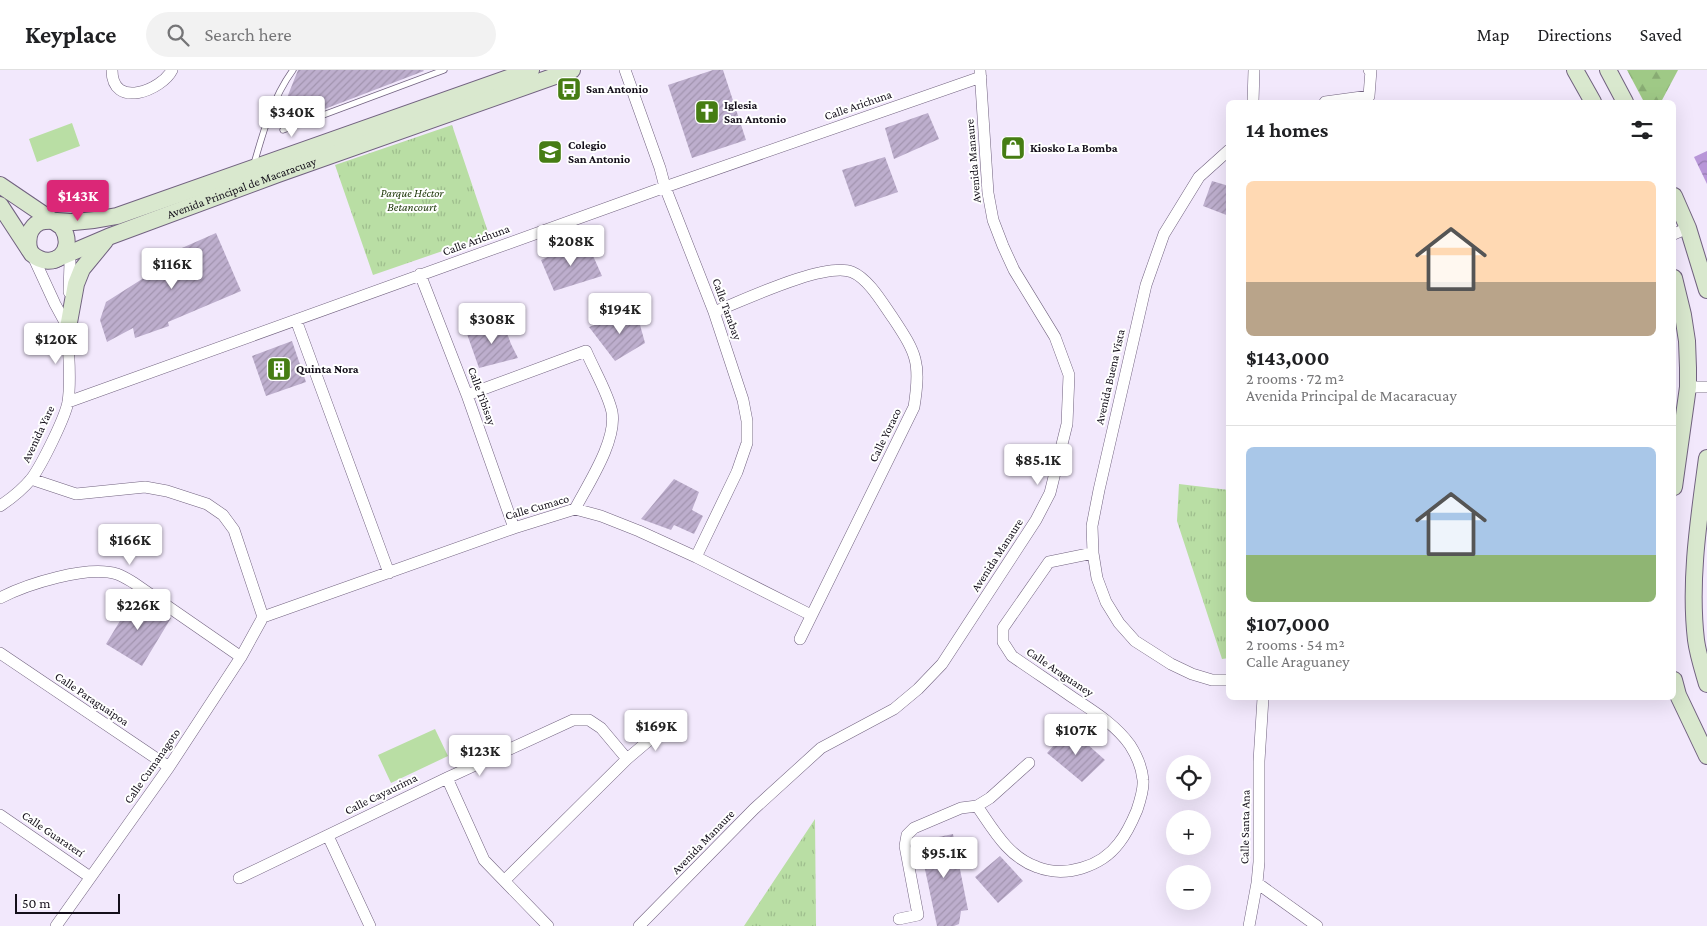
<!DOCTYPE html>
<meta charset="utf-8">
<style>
:root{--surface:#fff;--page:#f2f2f2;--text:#202124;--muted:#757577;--line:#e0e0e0;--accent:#db2777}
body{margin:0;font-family:"Crimson Pro",serif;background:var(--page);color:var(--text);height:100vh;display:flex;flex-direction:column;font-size:19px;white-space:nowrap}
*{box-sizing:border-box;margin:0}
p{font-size:16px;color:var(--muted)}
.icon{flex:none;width:28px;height:28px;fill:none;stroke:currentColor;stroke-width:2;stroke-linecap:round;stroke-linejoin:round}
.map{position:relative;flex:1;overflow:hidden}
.side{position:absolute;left:1226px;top:30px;width:450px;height:600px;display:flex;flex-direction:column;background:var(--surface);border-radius:8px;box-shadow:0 5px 20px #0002}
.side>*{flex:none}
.tools{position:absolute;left:1166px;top:685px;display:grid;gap:10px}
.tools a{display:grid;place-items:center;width:45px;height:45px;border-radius:50%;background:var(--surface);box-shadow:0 5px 20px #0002;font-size:25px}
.scale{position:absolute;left:15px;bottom:12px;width:105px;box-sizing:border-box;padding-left:5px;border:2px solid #140f1a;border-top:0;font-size:14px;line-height:18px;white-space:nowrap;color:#140f1a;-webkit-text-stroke:4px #fff;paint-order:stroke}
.price{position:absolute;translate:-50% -42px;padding:0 11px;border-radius:5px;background:#fff;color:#222;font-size:16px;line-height:32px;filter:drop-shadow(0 1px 2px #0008)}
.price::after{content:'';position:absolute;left:50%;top:30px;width:15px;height:11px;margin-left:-8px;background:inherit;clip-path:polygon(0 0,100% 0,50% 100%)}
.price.selected{background:var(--accent);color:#fff}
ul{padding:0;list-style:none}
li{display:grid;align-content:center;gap:10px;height:265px;padding:0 20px}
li+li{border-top:1px solid var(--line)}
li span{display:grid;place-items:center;height:155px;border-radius:8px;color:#555}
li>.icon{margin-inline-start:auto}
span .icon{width:90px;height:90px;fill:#fffc;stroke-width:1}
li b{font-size:21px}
h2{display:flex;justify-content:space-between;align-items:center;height:60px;padding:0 20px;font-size:21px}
header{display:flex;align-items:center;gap:30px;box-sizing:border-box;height:70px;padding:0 25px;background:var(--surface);border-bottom:1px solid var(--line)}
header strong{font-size:24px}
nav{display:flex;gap:28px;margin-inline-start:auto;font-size:18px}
.search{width:350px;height:45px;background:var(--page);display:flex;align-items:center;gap:12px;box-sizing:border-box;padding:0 18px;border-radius:28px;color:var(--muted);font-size:19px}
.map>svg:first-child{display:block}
.grass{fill:#b9dea4}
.forest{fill:url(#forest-firs)}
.park{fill:url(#park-tufts)}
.water{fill:url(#water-waves)}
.building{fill:url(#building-hatch)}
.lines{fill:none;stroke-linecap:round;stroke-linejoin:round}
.lane-casing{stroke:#71627f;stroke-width:7}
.street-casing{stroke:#71627f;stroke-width:12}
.secondary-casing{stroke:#71627f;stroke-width:18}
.lane{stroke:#fff;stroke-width:5.5}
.street{stroke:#fff;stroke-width:11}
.secondary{stroke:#d9e8ce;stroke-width:16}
.labels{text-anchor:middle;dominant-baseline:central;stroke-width:4;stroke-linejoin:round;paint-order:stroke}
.poi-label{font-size:12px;font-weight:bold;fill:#140f1a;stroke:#fff;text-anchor:start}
.street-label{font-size:12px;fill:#140f1a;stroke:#fff}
.park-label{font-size:12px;font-style:italic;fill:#1d3708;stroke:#fff}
</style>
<header>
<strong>Keyplace</strong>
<div class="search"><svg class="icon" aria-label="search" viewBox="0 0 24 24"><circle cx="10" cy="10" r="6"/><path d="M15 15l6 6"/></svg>Search here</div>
<nav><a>Map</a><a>Directions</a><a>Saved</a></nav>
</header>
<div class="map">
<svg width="1707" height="856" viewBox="0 0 1707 856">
<defs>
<pattern id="forest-firs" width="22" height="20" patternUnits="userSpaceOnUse" patternTransform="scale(1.25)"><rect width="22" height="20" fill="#9fc986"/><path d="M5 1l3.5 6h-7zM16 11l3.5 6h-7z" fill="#88ab73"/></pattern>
<pattern id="park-tufts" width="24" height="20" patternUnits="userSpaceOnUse" patternTransform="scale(1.25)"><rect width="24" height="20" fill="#b9dea4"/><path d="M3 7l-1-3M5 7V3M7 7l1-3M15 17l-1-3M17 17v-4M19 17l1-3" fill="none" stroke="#9ebd8d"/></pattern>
<pattern id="water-waves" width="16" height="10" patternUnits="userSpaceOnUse" patternTransform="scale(1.25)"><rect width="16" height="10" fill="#b896d8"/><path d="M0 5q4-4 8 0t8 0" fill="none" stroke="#9479ae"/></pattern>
<pattern id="building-hatch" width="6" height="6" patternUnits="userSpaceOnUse" patternTransform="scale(1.25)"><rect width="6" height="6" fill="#bdaecd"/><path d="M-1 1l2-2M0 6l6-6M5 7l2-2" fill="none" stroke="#a294af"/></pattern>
</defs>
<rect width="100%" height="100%" fill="#f2e8fc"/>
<path class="grass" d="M72,53L80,76L37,92L29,69Z
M435,659L448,686L391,713L378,685Z"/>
<path class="forest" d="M1627,0H1678L1661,32H1644Z"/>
<path class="park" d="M452,55L489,165L373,205L335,95Z
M1179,414L1229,420V588L1222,589L1177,451Z
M815,749L816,856H744Z"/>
<path class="water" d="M1707,81V114L1694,87Z"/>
<path class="building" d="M298,0H423L424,1L275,58Z
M713,0H723L746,70L692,88L668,15Z
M928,43L939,69L894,89L885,58Z
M885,87L898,122L855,137L842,100Z
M1212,111L1229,116V146L1203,136Z
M216,163L241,221L168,252L169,256L135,268L133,258L107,272L100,250L106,232L161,197L157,189Z
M586,170L602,206L554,221L541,190Z
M636,240L645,273L615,291L589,257Z
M502,250L511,274L518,288L479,298L467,264L486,255Z
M292,271L306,312L266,326L252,286Z
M674,409L699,422L692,440L703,446L694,464L674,455L671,460L641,449Z
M135,526L171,548L142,596L106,574Z
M1069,658L1105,690L1082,712L1047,683Z
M953,764L968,840L961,841L959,854L954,856H937L919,771Z
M1000,786L1023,811L998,833L975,807Z"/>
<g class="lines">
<defs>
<path id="lane" d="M283,60L444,0
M254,94C263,62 273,27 293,0"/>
<path id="street" d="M112,0C112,40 162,20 172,0
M625,0L660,98L665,117L714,242L743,330L747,351V373L737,402L696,487
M1253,32L1254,0
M1325,32L1369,26L1371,0H1369
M1229,80L1199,107L1164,164L1146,215L1099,420L1092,456L1093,483L1097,508L1106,532L1119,553L1135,571L1171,594L1192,604L1212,610H1229
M1674,164L1688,158
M68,178L70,192L69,222
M31,182L55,234L68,258
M420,204L467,325L514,458
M714,242C742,231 825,191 852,202C869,209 883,234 893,248C917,284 921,293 914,337L800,569
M296,250L389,503
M1688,317H1707
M467,325L586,281C594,300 608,323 612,342C617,371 588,414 575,439
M68,332L665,117L981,7
M31,409L76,424L145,417L167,421L207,434L223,445L234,460L263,547
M0,436C12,428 23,419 32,408C42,394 65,348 68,332C72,305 67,277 68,251
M0,528C27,514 87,495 117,504C123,506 129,510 134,513L241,587
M263,547L514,458L575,439L601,446L639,461L696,487L811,545
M0,583L169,697
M1263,628L1259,691V792L1257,813L1317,856
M447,708L484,790L548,856
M977,736C993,759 1008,787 1037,797C1065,808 1101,797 1119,773C1127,763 1132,752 1137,740C1140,731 1144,719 1143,710C1142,698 1137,686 1130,675C1115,654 1093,641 1072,627C1052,613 1032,600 1012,586L1003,572V558L1049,492L1093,483
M0,745L90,807
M328,766L370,856
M239,808L447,708L573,650H589L601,658L627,689
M505,810L627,689L667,655
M899,849L918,845L905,776L907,765L914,758L961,738L977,736L990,728L1029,693
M56,856L169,697L241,587L263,547
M639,856L754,739L821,678L894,639L918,619L942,594L1036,450L1050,423L1067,354L1069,305L1055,267L1014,200L1003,176L993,150L988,123L980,0
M1249,856L1257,813"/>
<g id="secondary">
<path d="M1575,0L1593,32"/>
<path d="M1608,0L1625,32"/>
<path d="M0,115L62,157C77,181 53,202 32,184L0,135"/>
<path d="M1674,126L1688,158L1707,220"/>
<path d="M29,179C27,168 29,157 40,152C48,149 65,152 74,152C89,151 103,149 117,146L531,0"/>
<path id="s1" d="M54,190L108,167L278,104L572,0"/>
<path d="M1674,208L1683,245L1687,271L1688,298V317L1674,417"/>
<path d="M68,258L76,214L82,199L105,171"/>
<path d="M1707,388C1699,448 1689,510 1696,570C1698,585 1703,600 1707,614"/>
<path d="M1674,610L1678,625L1707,686"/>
</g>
</defs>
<use href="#lane" class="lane-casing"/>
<use href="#street" class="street-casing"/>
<use href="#secondary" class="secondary-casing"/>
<use href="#lane" class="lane"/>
<use href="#street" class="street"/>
<use href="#secondary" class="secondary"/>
</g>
<defs>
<symbol id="bus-square" viewBox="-11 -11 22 22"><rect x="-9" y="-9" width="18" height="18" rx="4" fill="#467d13" stroke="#fff"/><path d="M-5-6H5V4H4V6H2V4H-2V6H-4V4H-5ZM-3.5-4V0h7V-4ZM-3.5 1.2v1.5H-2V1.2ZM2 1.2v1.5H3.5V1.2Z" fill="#fff"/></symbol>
<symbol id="church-square" viewBox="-11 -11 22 22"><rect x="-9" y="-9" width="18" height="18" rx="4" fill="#467d13" stroke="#fff"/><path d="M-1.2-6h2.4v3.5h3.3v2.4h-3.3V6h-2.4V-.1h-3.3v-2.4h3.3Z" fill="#fff"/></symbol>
<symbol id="shop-square" viewBox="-11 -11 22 22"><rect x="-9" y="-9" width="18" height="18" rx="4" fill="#467d13" stroke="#fff"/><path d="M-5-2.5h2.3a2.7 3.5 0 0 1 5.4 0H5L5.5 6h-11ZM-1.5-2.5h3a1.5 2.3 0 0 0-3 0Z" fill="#fff"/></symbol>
<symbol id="school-square" viewBox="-11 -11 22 22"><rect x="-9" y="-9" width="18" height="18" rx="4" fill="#467d13" stroke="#fff"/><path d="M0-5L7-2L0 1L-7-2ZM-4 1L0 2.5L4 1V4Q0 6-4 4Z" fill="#fff"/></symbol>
<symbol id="building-square" viewBox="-11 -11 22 22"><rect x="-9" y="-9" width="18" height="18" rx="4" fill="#467d13" stroke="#fff"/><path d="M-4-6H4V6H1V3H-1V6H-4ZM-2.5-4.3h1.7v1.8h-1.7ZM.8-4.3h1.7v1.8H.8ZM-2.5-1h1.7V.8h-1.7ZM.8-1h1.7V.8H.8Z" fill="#fff"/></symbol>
</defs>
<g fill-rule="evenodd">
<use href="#bus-square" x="555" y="5" width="28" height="28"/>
<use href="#church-square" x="693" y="28" width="28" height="28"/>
<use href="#shop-square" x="999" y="64" width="28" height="28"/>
<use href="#school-square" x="536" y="68" width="28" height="28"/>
<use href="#building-square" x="265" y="285" width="28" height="28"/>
</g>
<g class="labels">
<g class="poi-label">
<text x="586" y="19">San Antonio</text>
<text x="724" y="35">Iglesia<tspan x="724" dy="14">San Antonio</tspan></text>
<text x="568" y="75">Colegio<tspan x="568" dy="14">San Antonio</tspan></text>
<text x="1030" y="78">Kiosko La Bomba</text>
<text x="296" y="299">Quinta Nora</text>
</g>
<g class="street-label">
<text transform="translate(858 35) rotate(-19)">Calle Arichuna</text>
<text transform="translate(973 91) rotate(-95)">Avenida Manaure</text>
<text stroke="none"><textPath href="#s1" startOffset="201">Avenida Principal de Macaracuay</textPath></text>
<text transform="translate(476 170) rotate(-20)">Calle Arichuna</text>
<text transform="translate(727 239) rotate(70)">Calle Tarabay</text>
<text transform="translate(1110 307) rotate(-77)">Avenida Buena Vista</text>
<text transform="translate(482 326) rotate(70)">Calle Tibisay</text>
<text transform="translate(38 364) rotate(-65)">Avenida Yare</text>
<text transform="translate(885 365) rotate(-64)">Calle Yoraco</text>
<text transform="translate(537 437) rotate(-16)">Calle Cumaco</text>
<text transform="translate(997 485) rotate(-57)">Avenida Manaure</text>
<text transform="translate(1060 602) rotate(34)">Calle Araguaney</text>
<text transform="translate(92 629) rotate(34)">Calle Paraguaipoa</text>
<text transform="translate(152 696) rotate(-55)">Calle Cumanagoto</text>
<text transform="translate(381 724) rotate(-26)">Calle Cayaurima</text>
<text transform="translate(1245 757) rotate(-89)">Calle Santa Ana</text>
<text transform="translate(53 764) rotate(34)">Calle Guaraterí</text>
<text transform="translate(703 772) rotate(-46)">Avenida Manaure</text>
</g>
<g class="park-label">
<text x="412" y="123">Parque Héctor<tspan x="412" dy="14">Betancourt</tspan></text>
</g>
</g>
</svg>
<div class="tools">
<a><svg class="icon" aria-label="locate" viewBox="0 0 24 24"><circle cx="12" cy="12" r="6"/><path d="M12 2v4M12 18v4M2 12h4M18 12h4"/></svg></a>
<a>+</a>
<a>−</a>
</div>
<div class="scale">50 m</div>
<b class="price" style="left:292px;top:68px">$340K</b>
<b class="price selected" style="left:78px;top:152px">$143K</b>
<b class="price" style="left:571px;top:197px">$208K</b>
<b class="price" style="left:172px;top:220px">$116K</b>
<b class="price" style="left:620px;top:265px">$194K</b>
<b class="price" style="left:492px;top:275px">$308K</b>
<b class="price" style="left:56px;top:295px">$120K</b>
<b class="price" style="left:1038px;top:416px">$85.1K</b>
<b class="price" style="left:130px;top:496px">$166K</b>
<b class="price" style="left:138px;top:561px">$226K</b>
<b class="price" style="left:656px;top:682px">$169K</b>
<b class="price" style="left:1076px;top:686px">$107K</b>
<b class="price" style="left:480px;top:707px">$123K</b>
<b class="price" style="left:944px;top:809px">$95.1K</b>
<section class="side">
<h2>14 homes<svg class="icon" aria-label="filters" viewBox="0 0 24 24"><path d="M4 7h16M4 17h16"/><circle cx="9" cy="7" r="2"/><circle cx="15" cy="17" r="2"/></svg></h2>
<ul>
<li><span style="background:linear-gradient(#ffd9b3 65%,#b9a48a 0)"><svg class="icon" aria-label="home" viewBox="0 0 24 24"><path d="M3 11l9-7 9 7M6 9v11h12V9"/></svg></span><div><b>$143,000</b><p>2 rooms · 72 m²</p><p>Avenida Principal de Macaracuay</p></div></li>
<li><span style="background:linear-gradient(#a9c7e8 70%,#8fb573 0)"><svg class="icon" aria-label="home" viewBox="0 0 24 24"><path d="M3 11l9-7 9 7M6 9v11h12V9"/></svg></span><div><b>$107,000</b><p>2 rooms · 54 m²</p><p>Calle Araguaney</p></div></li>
</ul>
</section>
</div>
